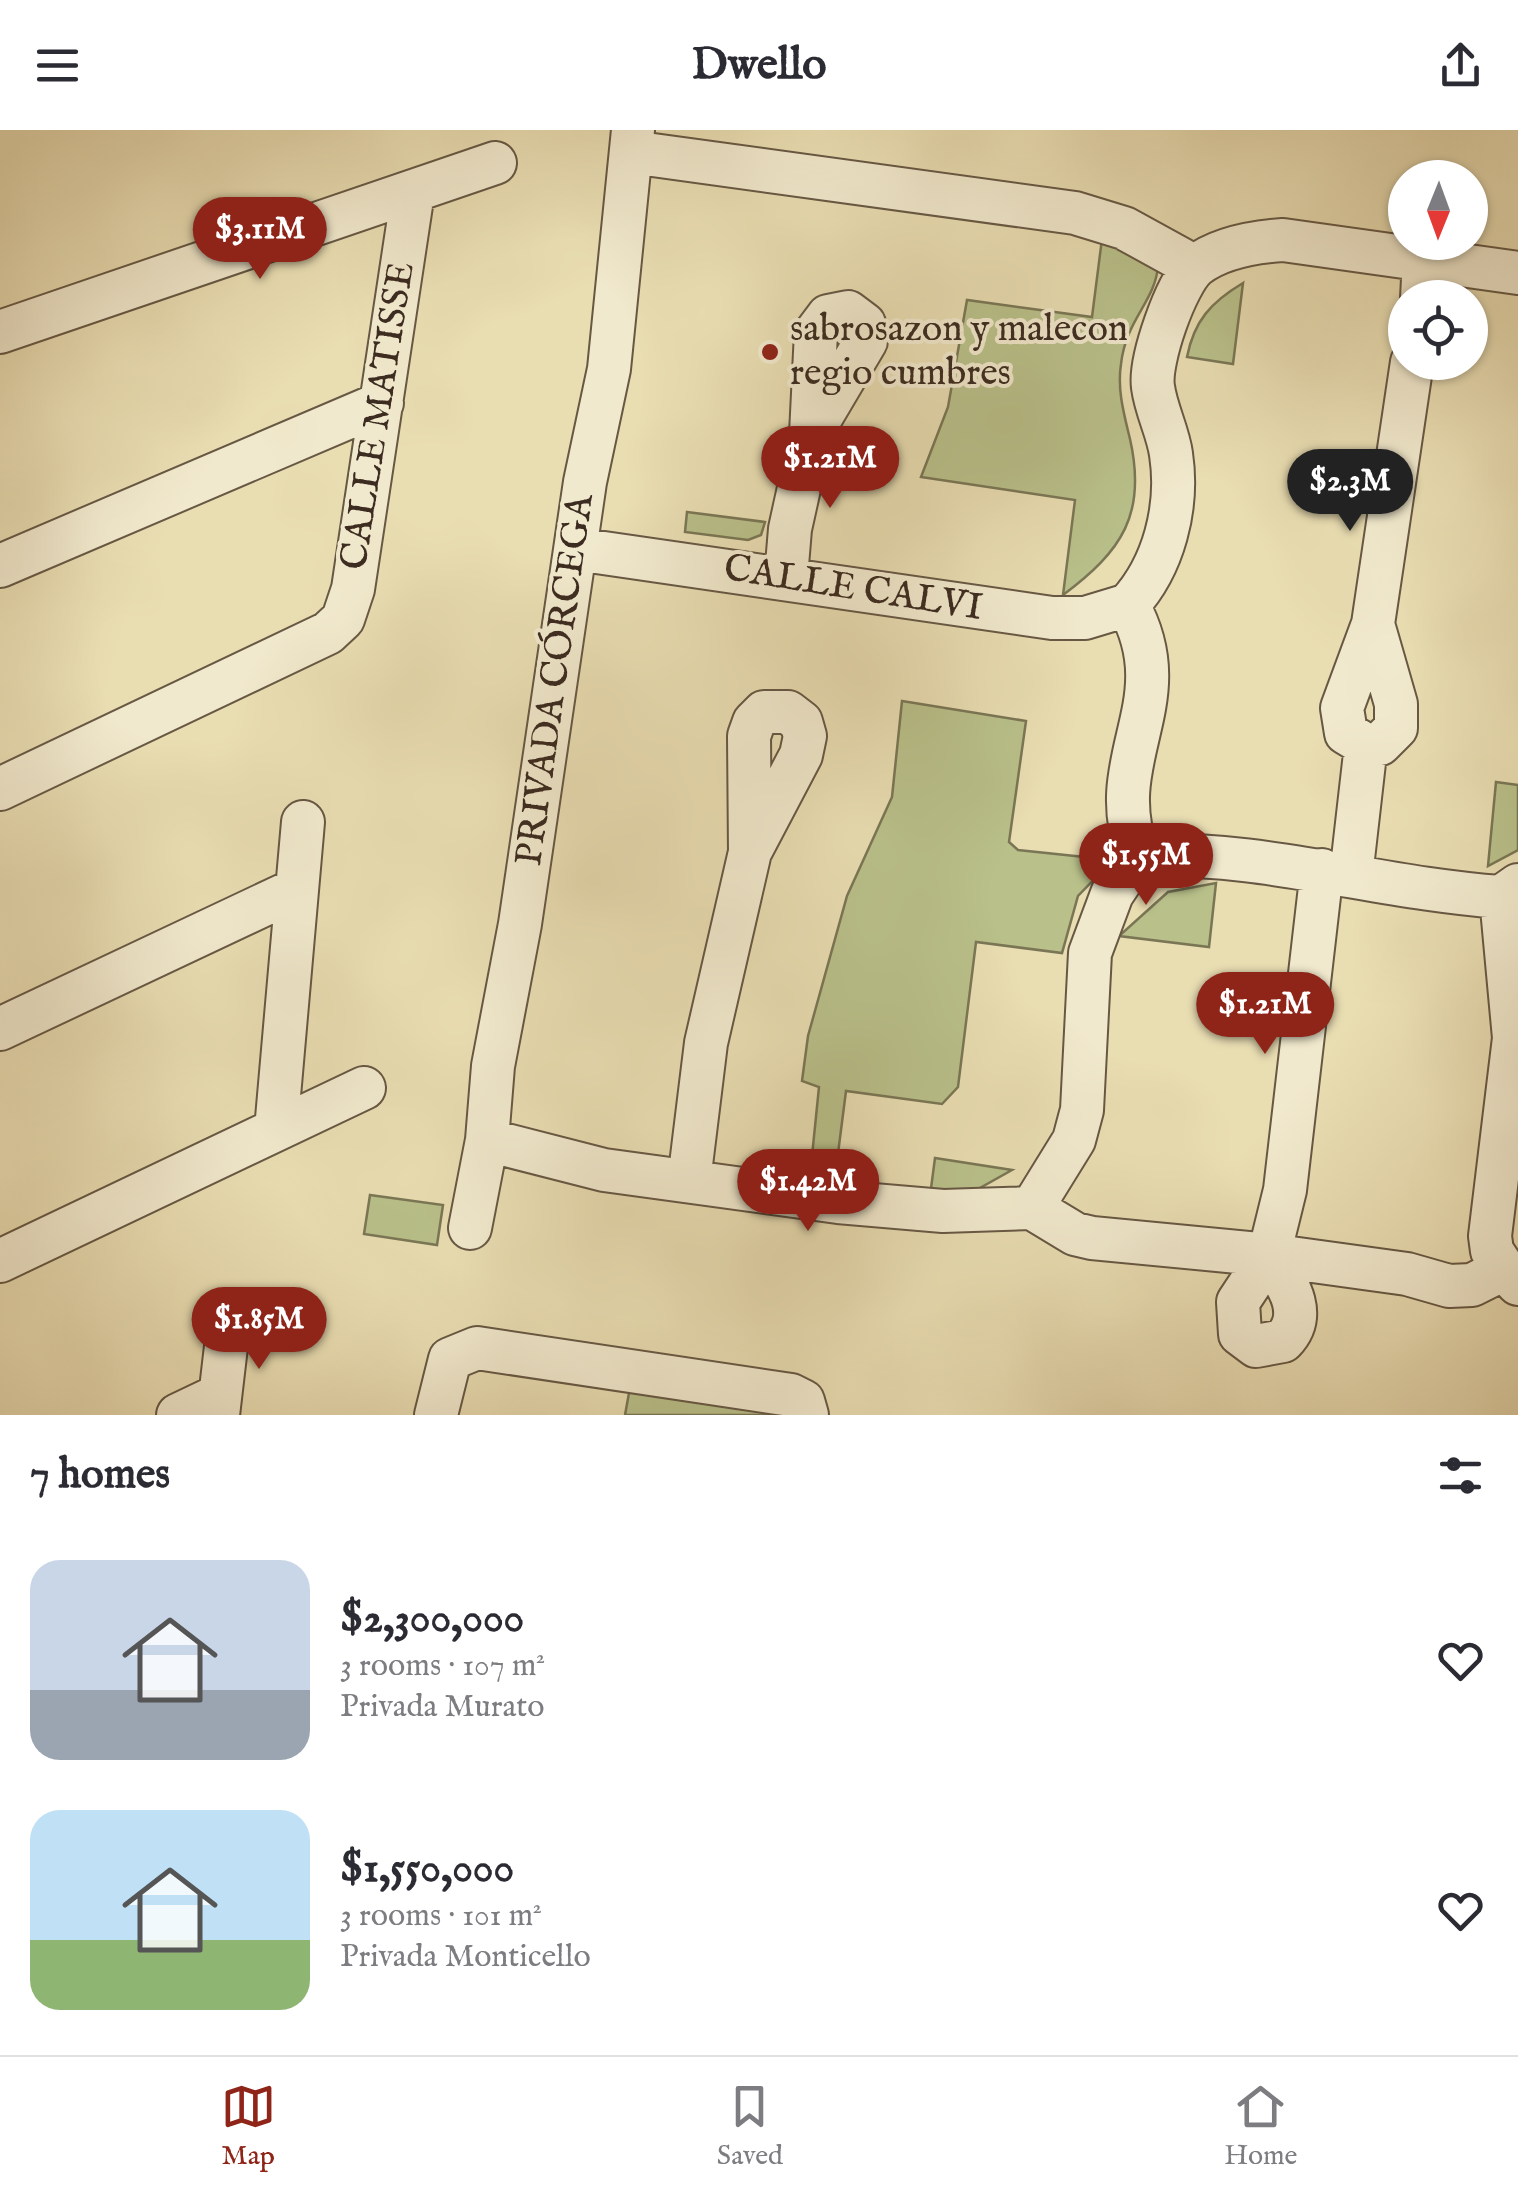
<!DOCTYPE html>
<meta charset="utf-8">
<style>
:root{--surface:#fff;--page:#f7f7f7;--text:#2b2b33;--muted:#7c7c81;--line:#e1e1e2;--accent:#8f2418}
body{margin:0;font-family:"IM FELL English",serif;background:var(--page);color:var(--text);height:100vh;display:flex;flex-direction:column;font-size:38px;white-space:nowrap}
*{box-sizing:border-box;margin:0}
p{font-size:32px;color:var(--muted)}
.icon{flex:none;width:55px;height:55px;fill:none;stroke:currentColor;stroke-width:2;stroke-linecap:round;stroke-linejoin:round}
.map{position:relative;height:1285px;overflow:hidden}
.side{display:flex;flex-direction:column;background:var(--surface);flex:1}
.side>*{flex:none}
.needle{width:65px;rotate:181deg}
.fabs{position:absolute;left:1388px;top:30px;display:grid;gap:20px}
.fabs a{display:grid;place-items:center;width:100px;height:100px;border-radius:50%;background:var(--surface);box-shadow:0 2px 8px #0004;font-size:50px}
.price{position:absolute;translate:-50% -85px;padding:0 22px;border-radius:35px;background:var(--accent);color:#fff;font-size:32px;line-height:65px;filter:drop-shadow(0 2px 5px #0008)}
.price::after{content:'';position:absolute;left:50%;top:60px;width:30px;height:22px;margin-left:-15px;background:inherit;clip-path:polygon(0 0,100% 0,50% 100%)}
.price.current{background:#222;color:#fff}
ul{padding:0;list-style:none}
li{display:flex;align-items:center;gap:30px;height:250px;padding:0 30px}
li span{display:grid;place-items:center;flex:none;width:280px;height:200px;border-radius:30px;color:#555}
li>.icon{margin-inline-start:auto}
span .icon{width:120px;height:120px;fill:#fffc;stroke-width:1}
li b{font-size:42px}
h2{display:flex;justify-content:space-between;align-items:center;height:120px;padding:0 30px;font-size:42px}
header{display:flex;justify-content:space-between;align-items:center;height:130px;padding:0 30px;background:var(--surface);font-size:45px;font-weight:700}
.tabs{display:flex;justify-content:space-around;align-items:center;height:140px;border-top:2px solid var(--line);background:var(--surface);font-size:28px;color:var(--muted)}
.tabs a{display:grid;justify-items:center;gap:5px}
.tabs .current{color:var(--accent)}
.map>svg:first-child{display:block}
.green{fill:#b9c08a;stroke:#7a7655;stroke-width:2.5}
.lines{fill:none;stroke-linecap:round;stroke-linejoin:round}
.minor-casing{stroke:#675844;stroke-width:46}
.minor{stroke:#f1e9cd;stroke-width:42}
.poi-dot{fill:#8f2418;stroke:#f1e9cd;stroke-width:4}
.labels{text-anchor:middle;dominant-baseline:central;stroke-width:8;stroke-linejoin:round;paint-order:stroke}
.poi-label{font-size:38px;fill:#3c2b20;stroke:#f1e9cd;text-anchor:start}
.street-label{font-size:38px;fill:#3c2b20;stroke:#f1e9cd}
</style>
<header><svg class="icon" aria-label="menu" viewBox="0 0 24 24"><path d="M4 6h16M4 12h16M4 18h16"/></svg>Dwello<svg class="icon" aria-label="share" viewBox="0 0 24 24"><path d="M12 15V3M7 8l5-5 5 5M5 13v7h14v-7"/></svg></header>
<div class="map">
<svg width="1518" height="1285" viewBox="0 0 1518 1285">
<rect width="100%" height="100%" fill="#e9ddb2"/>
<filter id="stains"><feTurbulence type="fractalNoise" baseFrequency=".002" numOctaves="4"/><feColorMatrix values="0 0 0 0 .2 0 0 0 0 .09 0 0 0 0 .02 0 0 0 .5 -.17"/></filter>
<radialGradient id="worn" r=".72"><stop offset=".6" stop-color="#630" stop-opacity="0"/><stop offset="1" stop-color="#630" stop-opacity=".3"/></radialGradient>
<path class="green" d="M1103,101L1158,136C1155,172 1126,189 1121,234C1117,260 1124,284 1130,309C1147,384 1122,421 1063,465L1075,370L921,347L948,277L967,170L1092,187Z
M1243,153L1233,234L1187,227C1194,191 1211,172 1243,153Z
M687,382L765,392L761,405L748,410L685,402Z
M902,571L1026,591L1009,712L1018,720L1113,730L1078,766L1062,823L976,812L958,957L942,974L846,961L836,1039L811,1036L819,957L802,951L808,906L847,766L892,667Z
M1496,652L1518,655V720L1488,736Z
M1216,753L1209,817L1119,806L1168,762Z
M935,1028L1012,1040L978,1059L930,1066Z
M370,1065L443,1075L437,1115L364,1104Z
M631,1252L776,1281L779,1285H625Z"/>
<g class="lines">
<defs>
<path id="minor" d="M631,22L1075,83L1124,98L1195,137
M1422,168L1424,129
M0,202L495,33
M576,419L1052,488H1085L1128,475
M0,436L382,273
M786,447L790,399L811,304L816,202L828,186L848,182L864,194L866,211L811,304
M1128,475C1164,436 1179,377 1171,324C1168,302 1156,280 1153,257C1149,231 1176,153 1196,136C1219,118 1255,112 1283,110L1518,143
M1373,494L1342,578L1346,603L1366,615L1380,614L1396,598V574L1373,494L1412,232
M0,659L328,503L343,489L353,459L413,62
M1138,725C1265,721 1376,758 1501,767
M1351,746L1366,615
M0,899L297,759
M276,1000L303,692
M487,1010L604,1040L838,1072L943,1081L1032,1078L1075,1104L1092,1108L1269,1125L1407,1144L1449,1156L1472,1155L1504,1139L1518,1154
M689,1051L706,913L750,722L749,606L754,592L764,582H788L801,592L805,606L801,625L750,722
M1032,1078L1074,1010L1082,980L1090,823L1112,764L1138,725C1101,627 1182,573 1128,475
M470,1098L487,1010L493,936L520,794L585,352L609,239L633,0
M1269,1125C1286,1152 1310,1183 1283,1211L1256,1216L1240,1204L1238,1172L1269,1125L1285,1060L1322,740
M0,1131L364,958
M1504,1139L1492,1121L1490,1106L1514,908L1501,767L1518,755
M178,1285L220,1265
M218,1285L229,1191
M436,1285L450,1229L477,1218L791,1265L803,1271L807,1285"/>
</defs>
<use href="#minor" class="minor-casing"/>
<use href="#minor" class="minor"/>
</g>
<circle class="poi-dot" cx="770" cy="222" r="10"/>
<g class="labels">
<g class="poi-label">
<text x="790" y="200">sabrosazon y malecon<tspan x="790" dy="44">regio cumbres</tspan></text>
</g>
<g class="street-label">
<text transform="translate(379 286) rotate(-81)">CALLE MATISSE</text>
<text transform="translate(853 459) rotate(9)">CALLE CALVI</text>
<text transform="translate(556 550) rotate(-82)">PRIVADA CÓRCEGA</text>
</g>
</g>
<rect width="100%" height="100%" filter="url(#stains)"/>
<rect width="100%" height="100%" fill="url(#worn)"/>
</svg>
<div class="fabs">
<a><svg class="needle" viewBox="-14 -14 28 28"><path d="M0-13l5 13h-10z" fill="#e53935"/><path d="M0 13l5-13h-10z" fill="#7c7c81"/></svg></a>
<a><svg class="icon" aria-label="locate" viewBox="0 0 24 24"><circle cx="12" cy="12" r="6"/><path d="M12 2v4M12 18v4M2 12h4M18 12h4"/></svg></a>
</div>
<b class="price" style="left:260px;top:152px">$3.11M</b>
<b class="price" style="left:830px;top:381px">$1.21M</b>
<b class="price current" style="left:1350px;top:404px">$2.3M</b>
<b class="price" style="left:1146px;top:778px">$1.55M</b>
<b class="price" style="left:1265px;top:927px">$1.21M</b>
<b class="price" style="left:808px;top:1104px">$1.42M</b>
<b class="price" style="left:259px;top:1242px">$1.85M</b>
</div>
<section class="side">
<h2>7 homes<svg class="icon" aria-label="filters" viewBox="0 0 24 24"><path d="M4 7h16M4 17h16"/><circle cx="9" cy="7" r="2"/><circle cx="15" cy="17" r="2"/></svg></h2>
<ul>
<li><span style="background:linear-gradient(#c9d6e8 65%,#9aa5b1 0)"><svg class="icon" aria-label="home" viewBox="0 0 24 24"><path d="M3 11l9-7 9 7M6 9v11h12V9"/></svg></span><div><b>$2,300,000</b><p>3 rooms · 107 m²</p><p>Privada Murato</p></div><svg class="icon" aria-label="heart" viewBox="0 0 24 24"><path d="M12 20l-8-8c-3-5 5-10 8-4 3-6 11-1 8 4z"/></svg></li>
<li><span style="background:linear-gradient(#bfe0f5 65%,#8fb573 0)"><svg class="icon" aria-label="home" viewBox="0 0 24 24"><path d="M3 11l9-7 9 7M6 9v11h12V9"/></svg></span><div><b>$1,550,000</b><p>3 rooms · 101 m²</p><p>Privada Monticello</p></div><svg class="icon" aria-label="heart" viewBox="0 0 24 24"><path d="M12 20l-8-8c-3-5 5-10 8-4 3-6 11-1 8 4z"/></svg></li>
</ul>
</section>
<nav class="tabs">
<a class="current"><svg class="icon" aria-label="map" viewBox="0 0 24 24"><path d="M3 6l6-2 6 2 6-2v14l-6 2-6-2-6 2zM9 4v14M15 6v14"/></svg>Map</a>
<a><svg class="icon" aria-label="saved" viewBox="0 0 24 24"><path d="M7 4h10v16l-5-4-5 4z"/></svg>Saved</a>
<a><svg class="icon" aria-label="home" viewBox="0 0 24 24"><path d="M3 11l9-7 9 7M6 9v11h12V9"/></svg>Home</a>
</nav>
